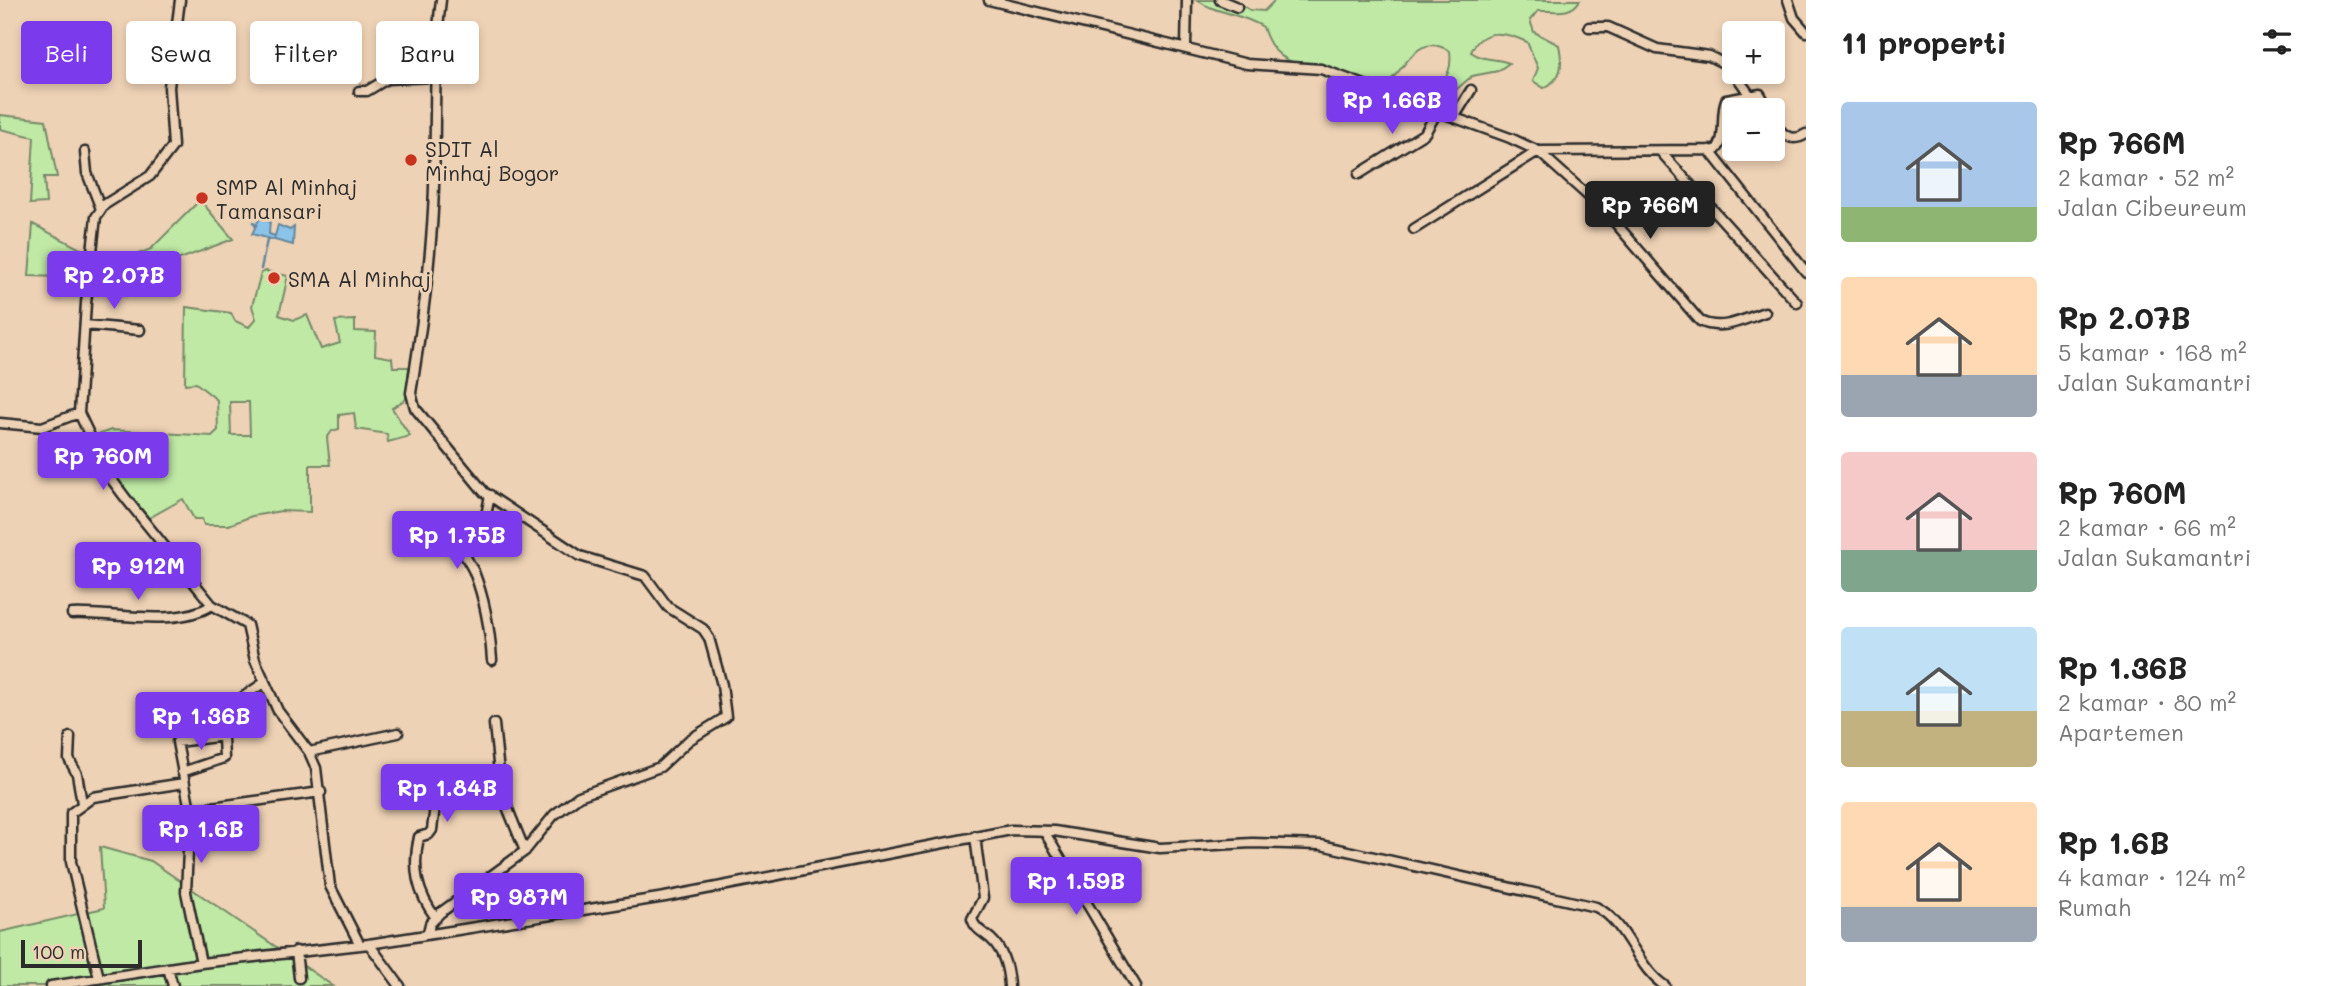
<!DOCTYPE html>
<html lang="id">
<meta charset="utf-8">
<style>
:root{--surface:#fff;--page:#f6f6f6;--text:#222;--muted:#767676;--accent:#7c3aed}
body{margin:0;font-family:Mali,sans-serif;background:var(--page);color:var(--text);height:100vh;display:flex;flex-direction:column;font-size:26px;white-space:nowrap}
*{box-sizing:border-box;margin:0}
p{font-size:23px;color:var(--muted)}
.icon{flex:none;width:38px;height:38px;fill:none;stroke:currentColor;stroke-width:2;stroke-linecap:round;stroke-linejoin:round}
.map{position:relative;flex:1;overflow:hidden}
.panel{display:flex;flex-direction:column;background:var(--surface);width:525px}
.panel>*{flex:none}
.banner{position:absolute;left:21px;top:21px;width:665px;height:63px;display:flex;gap:14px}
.fabs{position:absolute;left:1722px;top:21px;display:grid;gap:14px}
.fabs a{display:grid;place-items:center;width:63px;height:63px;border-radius:7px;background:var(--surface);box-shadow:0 4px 10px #0003;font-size:35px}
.scale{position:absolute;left:21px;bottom:18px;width:121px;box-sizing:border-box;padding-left:7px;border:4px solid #2b2b2b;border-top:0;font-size:19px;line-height:24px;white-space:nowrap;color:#2b2b2b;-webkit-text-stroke:5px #eed2b5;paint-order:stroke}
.price{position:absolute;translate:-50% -60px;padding:0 16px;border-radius:7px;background:var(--accent);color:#fff;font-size:23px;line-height:46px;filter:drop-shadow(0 2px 4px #0008)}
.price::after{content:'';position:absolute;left:50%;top:42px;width:21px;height:16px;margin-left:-10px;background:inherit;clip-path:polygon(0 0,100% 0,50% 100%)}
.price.on{background:#222;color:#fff}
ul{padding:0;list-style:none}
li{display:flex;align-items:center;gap:21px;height:175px;padding:0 35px}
li span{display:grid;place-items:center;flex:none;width:196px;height:140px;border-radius:7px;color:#555}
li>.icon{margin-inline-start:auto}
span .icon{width:84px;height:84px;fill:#fffc;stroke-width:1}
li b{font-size:30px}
h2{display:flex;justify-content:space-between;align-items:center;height:84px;padding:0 35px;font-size:30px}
.tag{padding:0 24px;border-radius:7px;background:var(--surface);box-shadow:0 4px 10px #0003;font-size:24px;line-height:63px}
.tag.on{background:var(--accent);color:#fff}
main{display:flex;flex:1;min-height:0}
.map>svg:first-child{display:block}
.green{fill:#bfe9a5;stroke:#758a68;stroke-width:2;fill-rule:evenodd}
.water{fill:#8bc3e9;stroke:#65869d;stroke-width:2}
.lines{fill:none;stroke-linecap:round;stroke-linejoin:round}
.stream{stroke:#65869d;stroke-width:2.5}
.street-casing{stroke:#2b2b2b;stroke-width:13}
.street{stroke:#eed2b5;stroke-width:8}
.poi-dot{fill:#c8321e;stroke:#eed2b5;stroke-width:2.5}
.labels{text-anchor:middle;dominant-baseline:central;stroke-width:6;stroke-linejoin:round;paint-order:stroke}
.poi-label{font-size:21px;fill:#2b2b2b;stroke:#eed2b5;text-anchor:start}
</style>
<main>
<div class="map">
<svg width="1806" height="986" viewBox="0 0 1806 986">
<rect width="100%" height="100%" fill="#eed2b5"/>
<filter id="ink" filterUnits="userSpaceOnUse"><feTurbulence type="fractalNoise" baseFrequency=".0143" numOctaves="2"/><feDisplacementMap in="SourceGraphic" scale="14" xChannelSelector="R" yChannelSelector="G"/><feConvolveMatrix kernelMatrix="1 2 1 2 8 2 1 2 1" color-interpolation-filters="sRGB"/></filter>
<g filter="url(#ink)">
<path class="green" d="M1197,0H1234L1250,10L1264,11L1275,0H1580C1571,16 1554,10 1538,11L1530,20L1534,32L1559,45C1563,65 1563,78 1544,88L1533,81L1538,68L1527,42C1505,32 1482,27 1471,52C1484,61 1495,58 1509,63L1498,71L1472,76L1443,101L1435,89C1448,77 1452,69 1450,51C1406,25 1405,94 1359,96C1342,96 1329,75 1312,70C1286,61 1271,55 1263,27C1242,13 1216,14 1197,0Z
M0,115L46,120L57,177H44L46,203L30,204L34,137L0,129Z
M200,200L233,239L127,279L29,276L33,224L111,265L151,249Z
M266,271L288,276L279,315L294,320L307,315L321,349L340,343L335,321L355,320V331L376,332L375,355L392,358L393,367H409L406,399L392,408L410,436L388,442L387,434L356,429L354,413L339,415V429L332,431L327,438L330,465H310V512L281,511L252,516L229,525H204L202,519H194L183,499L149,518L119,482L97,435L111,430L212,436L218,430L217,400L196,383L185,384L186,307L231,313L235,321L249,327L256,319L252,306L261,273ZM230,402H249L250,435H231Z
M100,847L151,861L333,986H0V932L104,908Z"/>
<path class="water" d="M259,219H270L269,234L275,236L278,225L290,230L294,227L293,245L252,234Z"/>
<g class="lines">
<path class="stream" d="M253,222L255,225
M261,269L267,240L274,239"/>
<defs>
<path id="street" d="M180,0L169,87L173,146L150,176L104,205L96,217L86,303L79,413L109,476L127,500L212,605L247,625L255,660L278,711L309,752L316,768L330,886L360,945
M989,0L1247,64L1321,69L1510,138L1538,151L1606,212L1700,321C1722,332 1744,319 1765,312
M1220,0L1237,7
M1788,0L1794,18L1806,32
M1589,27H1608L1657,49L1709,56L1729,66L1750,95
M1186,47L1187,0
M359,91H367L387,79L434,77
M1455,116L1471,90
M1773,119C1780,133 1790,144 1806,134
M1709,150L1806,272
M1660,151L1797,303
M85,152L87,173L101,209
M1359,174L1425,133L1438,110
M1414,229L1538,151L1716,150C1727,139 1720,115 1726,100L1760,94L1769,110
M85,325L140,330
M0,423L42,427L79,413
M490,495L485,521L461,536C458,548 469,561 474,572C485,600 490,630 492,660
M72,614C112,612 177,628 212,605
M494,724L501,792L525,851
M70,737L69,759L77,774L82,803
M309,752L398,733
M182,772L224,758L222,717L224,710L265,682
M437,790L447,786L501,792
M400,794L437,790L432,830L429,834L419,837C412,868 417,893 436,918
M190,810L321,792
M1044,831L1136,986
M975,836L983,898L972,919C975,929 983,932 991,939C1004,951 1008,969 1009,986
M428,932L430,924L440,913L525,851L554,815L579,796L660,767L689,740L726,717L722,685L709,638L703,629L668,607L645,576L580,556L484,492L415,408L411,393C422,325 432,256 434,187C436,124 433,62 441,0
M369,944L400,986
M296,951L299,978
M201,963L186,892L190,810L177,742L224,736
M168,968L173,986
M99,978L71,862V813L93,797L184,783
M51,986L201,963L369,944L665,897L1011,830L1054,831L1160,848L1252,843L1321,845L1596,907C1628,923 1635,966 1665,986"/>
</defs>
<use href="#street" class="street-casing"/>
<use href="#street" class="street"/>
</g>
</g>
<g class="poi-dot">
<circle cx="411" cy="160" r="7"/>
<circle cx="202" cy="198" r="7"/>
<circle cx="274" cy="278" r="7"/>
</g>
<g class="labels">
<g class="poi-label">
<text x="425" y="148">SDIT Al<tspan x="425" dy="24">Minhaj Bogor</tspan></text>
<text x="216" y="186">SMP Al Minhaj<tspan x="216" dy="24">Tamansari</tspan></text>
<text x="288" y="278">SMA Al Minhaj</text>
</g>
</g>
</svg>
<div class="fabs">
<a>+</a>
<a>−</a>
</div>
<div class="scale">100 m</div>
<b class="price" style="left:1392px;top:136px">Rp 1.66B</b>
<b class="price on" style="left:1650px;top:241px">Rp 766M</b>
<b class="price" style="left:114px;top:311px">Rp 2.07B</b>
<b class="price" style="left:103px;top:492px">Rp 760M</b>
<b class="price" style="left:457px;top:571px">Rp 1.75B</b>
<b class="price" style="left:138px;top:602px">Rp 912M</b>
<b class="price" style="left:201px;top:752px">Rp 1.36B</b>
<b class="price" style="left:447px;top:824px">Rp 1.84B</b>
<b class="price" style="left:201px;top:865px">Rp 1.6B</b>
<b class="price" style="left:1076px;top:917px">Rp 1.59B</b>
<b class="price" style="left:519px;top:933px">Rp 987M</b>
<div class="banner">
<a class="tag on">Beli</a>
<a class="tag">Sewa</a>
<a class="tag">Filter</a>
<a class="tag">Baru</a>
</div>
</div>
<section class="panel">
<h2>11 properti<svg class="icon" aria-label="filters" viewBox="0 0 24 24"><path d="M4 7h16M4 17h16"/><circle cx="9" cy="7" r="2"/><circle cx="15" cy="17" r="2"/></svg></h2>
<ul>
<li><span style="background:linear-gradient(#a9c7e8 75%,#8fb573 0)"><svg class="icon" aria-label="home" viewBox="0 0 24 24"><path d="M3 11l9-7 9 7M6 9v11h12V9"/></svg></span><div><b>Rp 766M</b><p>2 kamar · 52 m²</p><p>Jalan Cibeureum</p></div></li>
<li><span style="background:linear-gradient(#ffd9b3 70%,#9aa5b1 0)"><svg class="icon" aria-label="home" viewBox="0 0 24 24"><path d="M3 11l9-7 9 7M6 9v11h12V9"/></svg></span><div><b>Rp 2.07B</b><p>5 kamar · 168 m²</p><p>Jalan Sukamantri</p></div></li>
<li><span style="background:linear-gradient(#f6c9c9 70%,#7fa58c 0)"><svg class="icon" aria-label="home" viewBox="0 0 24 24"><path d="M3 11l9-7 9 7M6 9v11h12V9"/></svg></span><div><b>Rp 760M</b><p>2 kamar · 66 m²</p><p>Jalan Sukamantri</p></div></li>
<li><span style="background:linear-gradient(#bfe0f5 60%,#c2b280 0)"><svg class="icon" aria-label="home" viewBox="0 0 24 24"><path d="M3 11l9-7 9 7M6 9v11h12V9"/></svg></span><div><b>Rp 1.36B</b><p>2 kamar · 80 m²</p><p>Apartemen</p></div></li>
<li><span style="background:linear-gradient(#ffd9b3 75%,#9aa5b1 0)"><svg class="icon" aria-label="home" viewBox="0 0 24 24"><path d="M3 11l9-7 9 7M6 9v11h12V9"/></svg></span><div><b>Rp 1.6B</b><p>4 kamar · 124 m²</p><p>Rumah</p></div></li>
</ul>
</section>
</main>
